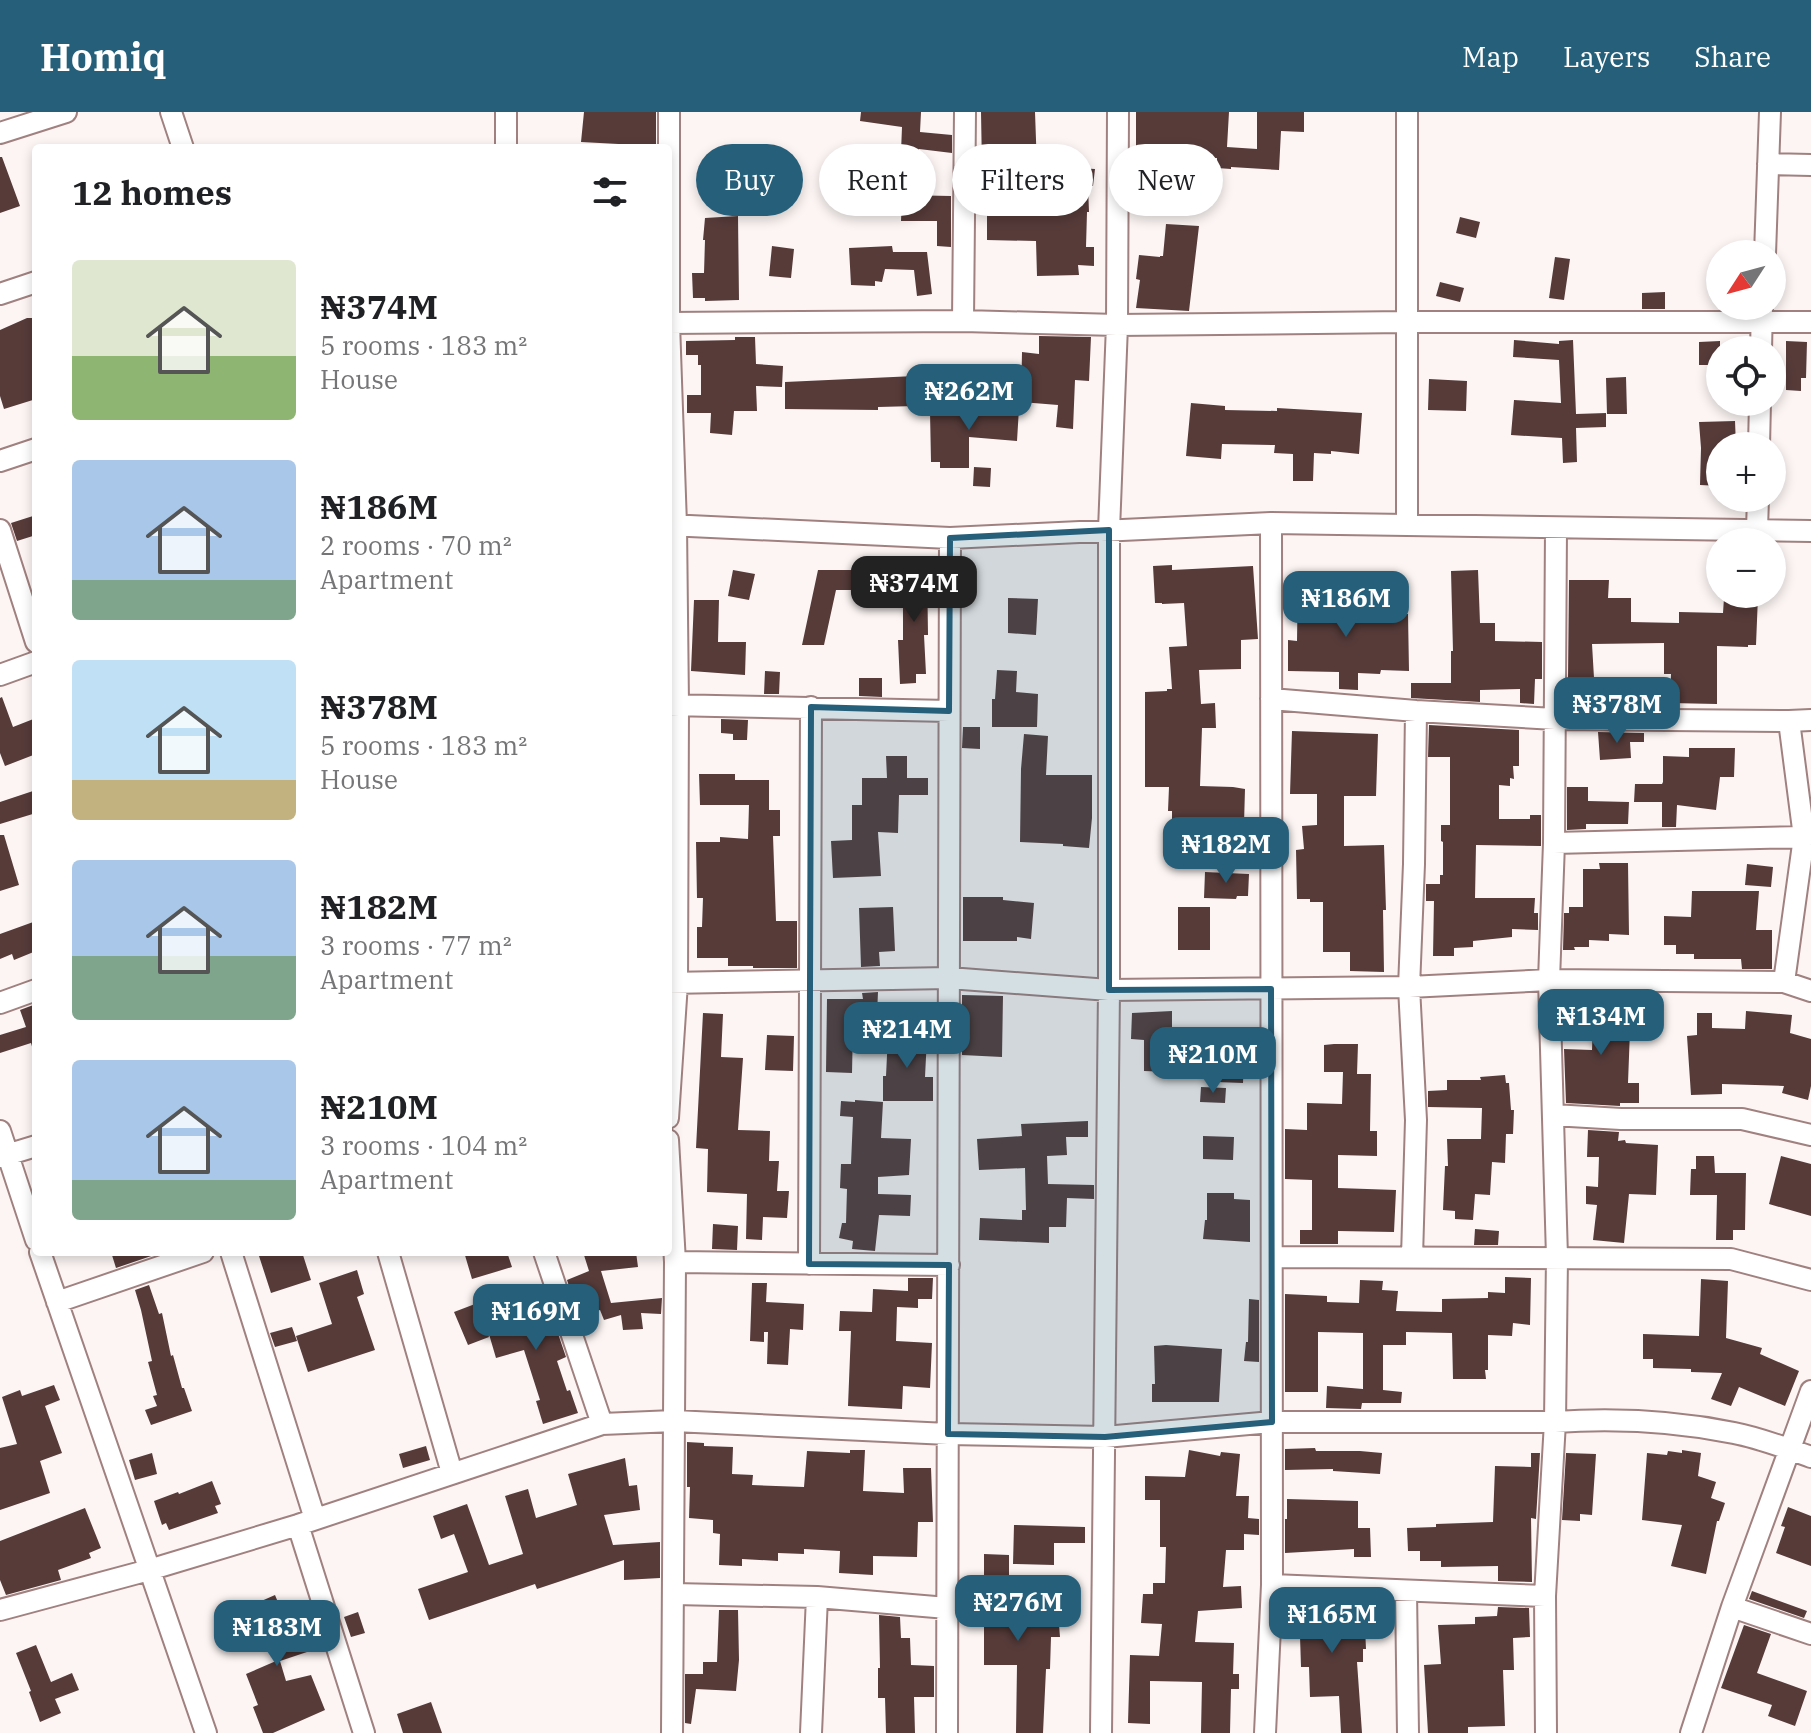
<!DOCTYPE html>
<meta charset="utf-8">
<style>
:root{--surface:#fff;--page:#f6f6f6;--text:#202124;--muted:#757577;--accent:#265f79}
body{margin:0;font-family:"IBM Plex Serif",serif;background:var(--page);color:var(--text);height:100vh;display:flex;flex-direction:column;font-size:30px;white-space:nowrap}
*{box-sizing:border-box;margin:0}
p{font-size:26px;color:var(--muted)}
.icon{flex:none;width:44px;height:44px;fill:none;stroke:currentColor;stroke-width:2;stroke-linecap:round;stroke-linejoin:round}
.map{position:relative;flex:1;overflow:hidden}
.sheet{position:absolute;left:32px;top:32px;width:640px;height:1112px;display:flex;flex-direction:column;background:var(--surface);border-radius:8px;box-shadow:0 4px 12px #0003}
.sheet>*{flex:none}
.top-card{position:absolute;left:696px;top:32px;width:760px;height:72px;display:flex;gap:16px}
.needle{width:52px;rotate:234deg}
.controls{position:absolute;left:1706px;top:128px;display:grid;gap:16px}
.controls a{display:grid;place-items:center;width:80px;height:80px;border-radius:50%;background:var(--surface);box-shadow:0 4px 12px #0003;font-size:40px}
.price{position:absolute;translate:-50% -68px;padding:0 18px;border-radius:16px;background:var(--accent);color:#fff;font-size:26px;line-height:52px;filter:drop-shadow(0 2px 4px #0008)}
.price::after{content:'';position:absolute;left:50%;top:48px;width:24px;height:18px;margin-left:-12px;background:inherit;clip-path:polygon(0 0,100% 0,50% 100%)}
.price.selected{background:#222;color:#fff}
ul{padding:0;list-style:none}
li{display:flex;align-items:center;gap:24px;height:200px;padding:0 40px}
li span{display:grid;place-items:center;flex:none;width:224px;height:160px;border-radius:8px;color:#555}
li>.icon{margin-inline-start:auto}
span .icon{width:96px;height:96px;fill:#fffc;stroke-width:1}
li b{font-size:34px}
h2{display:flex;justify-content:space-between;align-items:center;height:96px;padding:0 40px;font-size:34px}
.pill{padding:0 28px;border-radius:36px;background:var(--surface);box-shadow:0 4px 12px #0003;font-size:28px;line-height:72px}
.pill.selected{background:var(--accent);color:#fff}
header{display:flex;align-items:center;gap:48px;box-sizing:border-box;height:112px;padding:0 40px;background:var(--accent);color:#fff}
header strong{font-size:38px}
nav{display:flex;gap:44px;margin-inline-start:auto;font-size:28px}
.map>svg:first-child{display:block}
.building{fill:#563b39}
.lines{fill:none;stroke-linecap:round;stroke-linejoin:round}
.minor-casing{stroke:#a0817f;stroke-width:24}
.minor{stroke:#fff;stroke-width:20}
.marked{fill:#265f79;fill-opacity:0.2;stroke:#265f79;stroke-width:6;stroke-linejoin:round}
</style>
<header>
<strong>Homiq</strong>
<nav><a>Map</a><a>Layers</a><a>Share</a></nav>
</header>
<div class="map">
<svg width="1811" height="1621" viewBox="0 0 1811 1621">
<rect width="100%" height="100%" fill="#fcf5f4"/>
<path class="building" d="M584,0H656V34L581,30Z
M861,0H921L920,20L952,23V41L919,37V41L901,40L902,15L860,9Z
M981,0H1035L1037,56L1077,59V56L1095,57L1093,74H1088L1089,100H1087L1086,135H1094V154L1078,153L1079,163L1037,164L1036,129L987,128V102H983L982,87H1006L1008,56H982Z
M1136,0H1229L1227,35L1257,37V0H1304V20L1281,19L1279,58L1231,55V57L1217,56V46L1174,47V57L1136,56Z
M0,45H2L20,94L0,101Z
M902,83L951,84V135L937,134V109H901Z
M738,104L739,188L705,189V186H693L692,161H704L705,128H703L705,106Z
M1460,105L1480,110L1476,126L1456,121Z
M1166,112L1199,114L1189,199L1136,196L1140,168L1136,167L1139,143L1160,145V144H1163Z
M772,134L794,137L791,166L769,164Z
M892,134L893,140H927L932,182L917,184L914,158L885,157L882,170L875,169V174L851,173L849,136Z
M1555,145L1570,147L1564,188L1549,186Z
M1440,170L1464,176L1460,190L1436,184Z
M1665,180V197H1642V181Z
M27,206H36V287L4,297L0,284V218Z
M1039,224L1091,225L1089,269L1075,268L1073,317L1056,315L1058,293L1021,290L1022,240L1039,242Z
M735,225H755L756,252L783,254L782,275L756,274L757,299H734L732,323L710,321L711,301H687V283H701V253H698V243H686V229L735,228Z
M1514,228L1559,232V229L1573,228L1576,302L1606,301V315L1576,316L1577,350L1563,351L1562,326L1511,323L1514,288L1561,291L1559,248L1513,245Z
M1720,229V253H1699V230Z
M1786,229L1807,230L1806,266H1801V279L1786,278Z
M915,264L916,294L878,295V298L785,297V270Z
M1626,265L1627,302H1607L1606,266Z
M1429,267L1467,269L1466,299L1428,298Z
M1191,291L1225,294V298L1277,299V296L1362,301L1359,342L1331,339V342L1314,341L1313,369H1293V342L1274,341L1275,333L1222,332L1221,347L1186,344Z
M965,292L1019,296L1017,329L969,325V356H940V350H931L930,300H965Z
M1735,309L1736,334H1720V374L1700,373L1701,336L1699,310Z
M974,355L991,356L990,375L973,374Z
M33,404L36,414V423L17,429L11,411Z
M1172,453V458L1253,454L1258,527L1241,528V557L1199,558L1201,592L1215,591L1216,616H1202L1200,674L1233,675L1245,677L1244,712L1208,711L1207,750H1172V699H1168L1169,675H1145V580L1167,579V577H1172L1169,535L1187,534L1184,491L1162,492V491H1155L1153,454Z
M903,454H927L928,523H924L926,562H916V571L900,572L898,528H903Z
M733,458L755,462L749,488L728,484Z
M818,458H858V478H836L824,533H802Z
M1478,458L1480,511H1495V529L1542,530V567H1535L1534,592L1520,591V577L1480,578V590L1411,586V571H1451V539H1453L1451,459Z
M1298,461L1319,462L1318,498L1332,499V500L1408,502L1409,559L1381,558L1380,562L1358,561V578L1339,577V560L1288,559V528L1297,529Z
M1569,468H1609L1608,486H1631V510L1679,511V500L1723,501L1724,486L1734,487V482L1758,484L1756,533H1748V535L1717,534V592L1670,591L1671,562H1664V531L1592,532L1594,566H1568Z
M1008,486L1038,487L1036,523L1008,521Z
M694,488H719L718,530H746L745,563L691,559Z
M997,558L1017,559L1016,580L1038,582L1037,615H992V587H995Z
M765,559L780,560L779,582H764Z
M859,566H882V585L859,584Z
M2,585L13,615L36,606V642L5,654L0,641V586Z
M721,607L748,608L747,628H733V622L721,621Z
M1429,613L1519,618V654H1513L1514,667L1510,666V674L1499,673V707H1530V703H1541V734L1476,733L1475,786H1535L1534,801H1538V818L1512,817V825L1473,829V835L1454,836V844H1433L1434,789H1426V772H1440V763H1443V730L1441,729V713H1450V645H1428Z
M963,615H980V637L962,636Z
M1292,619L1378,622L1376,684H1344V734L1384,733L1386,798H1383L1384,860L1350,859V840H1323V790H1310V787H1297L1296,738L1304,737L1302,714L1317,713V682H1290Z
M1598,620L1644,621V630H1630L1631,646L1600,648Z
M1024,622L1048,624L1046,663H1092V706L1089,736L1063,734V732L1020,730L1021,657Z
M1689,636H1735L1734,665H1720L1716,698L1677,693L1676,715H1662V690H1634L1635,672H1662L1663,670V644L1689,645Z
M886,644H907V666H928V683H899L898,721L878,720L881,764L833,766L831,729L852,728V693H862V666H887Z
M699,662H735V668H769V698H780V724H773L776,809H797V856H753V854H728V846H697V815H702L703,786H697L696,730H720V725L748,727L749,693H700Z
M1567,675H1588V689L1629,690L1628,712H1586V717L1567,718Z
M36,678V701L0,712V690Z
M0,723H4L19,773L0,779Z
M1599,751H1628L1629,823L1609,822V829L1589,828V835H1574L1575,838H1563L1564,801H1569V795H1583V757H1600Z
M1747,752L1773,755L1771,775L1745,773Z
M1205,760L1249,762L1248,784H1237L1236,787L1204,786Z
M1692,779H1759L1756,818H1772V857H1742L1741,847H1694V842H1676V833H1664V804L1691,805Z
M963,785H1003V788L1034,791L1031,827L1017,825V829H963Z
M893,795L895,839L879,840L880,854L861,855L859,796Z
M1178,795H1210V838H1178Z
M36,809V839L14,848L12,842L0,847V822Z
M878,880L876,926H865L864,915L853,914L852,961L826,960L827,887H863L862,881Z
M962,883L1003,884L1002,945L962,943Z
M1563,890L1631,892L1628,971H1639V991H1620V994L1566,991L1564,937L1592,938L1593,909L1563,908Z
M36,892V937L33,938L31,931L0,941V923L26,915L20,898Z
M1172,899V960L1144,959V928L1131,927L1132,901Z
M1746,899L1792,903L1790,921L1811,927V974L1808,988L1782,981L1784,974L1722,972V982L1691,983L1687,924L1697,923V901H1712V916L1745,917Z
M703,901L723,902L721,945L743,946L738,1018L770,1019L769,1049H779L777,1079H789L787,1106L763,1105L762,1128L746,1127L747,1082L707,1080L708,1037L696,1036Z
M1220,922L1245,923L1243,971L1217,970Z
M767,923L794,924L793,959L765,958Z
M888,923L927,925L925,965H933V989H883V964H886Z
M1334,932H1358L1357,962H1371L1370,1019H1377V1044L1338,1043V1076L1396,1078L1394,1120L1338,1119V1132H1300V1118H1312V1068L1285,1067V1017L1307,1018V991L1342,992L1343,960H1324V933Z
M1505,963L1506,971H1509L1511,998H1514L1513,1022H1506L1505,1051L1492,1050L1490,1083L1475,1082L1473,1108L1455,1107V1099L1443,1098L1445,1054H1448L1447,1027H1481L1482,996L1428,995V979L1447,978V968H1481L1480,965Z
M1201,975L1226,976L1225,991L1200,990Z
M855,988L883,990L881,1026L911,1027L909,1063L878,1065V1082L911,1083L910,1104L879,1103L875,1139L852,1137L853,1129L839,1126L842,1111H846L847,1077L840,1076L841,1052H851L853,1005L840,1004L841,989L855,990Z
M1088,1009V1025H1066L1067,1043L1047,1044L1048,1072L1094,1073V1087L1067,1086L1066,1115H1049V1131L979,1128L980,1106L1022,1108V1098H1026L1025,1056L979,1058L977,1027L1022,1024L1021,1012Z
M1588,1018L1619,1020L1618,1029L1625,1028L1626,1031L1658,1033L1656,1083L1629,1082L1624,1131L1593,1128L1597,1093L1586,1092V1074L1598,1075L1599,1045H1587Z
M1203,1024L1234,1025L1233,1048L1203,1047Z
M1696,1044H1714L1715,1061H1746L1745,1118H1733V1128H1716L1717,1083H1690L1691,1057H1696Z
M1781,1044L1811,1052V1104L1769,1092Z
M1207,1081H1234V1087L1250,1088V1130L1203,1127L1205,1108H1207Z
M713,1112L738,1114L737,1138L712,1137Z
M1475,1117L1499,1119L1498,1133H1474Z
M111,1140H160V1141L116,1156Z
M271,1140H302L311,1168L271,1181L259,1144Z
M464,1140H507L512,1155L472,1167Z
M583,1140H636L638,1155L601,1159L611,1191L662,1186L661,1202L641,1201L643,1217L623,1218L621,1203L604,1208L600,1198L597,1199L592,1181L574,1189L567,1168L589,1159Z
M357,1158L364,1182L357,1185L375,1238L308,1260L296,1224L332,1212L319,1171Z
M1505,1165L1531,1166L1530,1213L1513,1211L1512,1224L1488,1223V1258H1485L1486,1267H1453L1452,1221L1406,1220V1233H1383V1278L1402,1280L1401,1291H1362L1361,1297L1326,1296L1327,1274L1363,1277V1221L1318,1220V1280H1285V1182L1327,1184V1190L1359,1191L1360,1168L1383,1169L1382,1178L1398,1179L1396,1199L1442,1200V1187L1488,1186V1180L1505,1181Z
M908,1166H933L932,1187H918V1196L897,1195L896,1229L932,1231L930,1276L903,1274L902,1297L848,1294L851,1219H839L840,1199L872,1200L873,1177L908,1179Z
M1701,1167L1728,1169L1726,1226L1762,1236L1760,1242L1799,1259L1785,1294L1739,1275L1731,1294L1711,1287L1722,1261L1691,1260V1257L1653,1256V1247H1643V1222L1699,1224Z
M752,1171H767L766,1190L804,1192L803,1218L790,1217L788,1253L767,1252L768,1220H764V1230L750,1229Z
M149,1173L159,1202L162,1201L171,1244L173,1243L182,1276H184L192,1299L151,1313L145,1298L157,1294L153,1284L157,1283L148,1250L152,1249L141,1198L135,1178Z
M541,1177L543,1178L566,1245L557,1249L567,1279L570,1278L578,1301L543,1312L536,1289L540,1288L524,1238L496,1246L486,1212L520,1202L515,1185Z
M1249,1187L1259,1188V1250L1244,1249L1246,1230H1248Z
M475,1192L489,1225L468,1233L454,1200Z
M292,1215L297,1229L275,1235L270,1221Z
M1166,1233L1222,1237L1219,1290H1152V1272H1155L1154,1234Z
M54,1273L60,1288L45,1294L62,1341L40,1349L50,1381L0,1398V1336L17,1332L2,1285L20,1278L22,1284Z
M687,1330L704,1331V1334L733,1335L732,1362L753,1363L752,1373L804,1375L807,1339L850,1341V1338H865L863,1379L904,1381L903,1356H931L933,1410H918L917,1445L873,1444V1463L839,1461L840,1439L804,1437V1442L778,1441V1449L742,1447V1454L719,1453L720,1422L713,1421V1408L689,1406L690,1375H687Z
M426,1334L430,1348L403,1356L399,1342Z
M1315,1336L1316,1339H1360L1382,1341L1380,1362L1333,1359V1357L1285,1358V1337Z
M1189,1338L1220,1344L1221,1340L1240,1342L1236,1384H1249L1248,1406L1259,1407V1423L1244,1422V1438H1226L1223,1475L1241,1474L1242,1496L1198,1499L1195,1530L1234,1531L1233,1562H1239V1577H1231L1230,1621H1201L1202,1570L1150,1569V1612L1128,1611L1130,1543L1159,1544L1162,1512L1141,1511L1143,1482H1153V1471H1165L1166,1435H1160V1388H1145V1364L1185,1365Z
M1682,1338L1701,1341L1698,1364L1716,1370L1711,1386L1725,1391L1719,1409H1717L1706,1462L1671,1454L1682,1413L1642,1408L1647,1341L1667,1343L1668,1339L1682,1341Z
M152,1341L157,1362L135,1368L129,1348Z
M1531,1341H1540L1536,1407L1531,1406L1532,1470L1498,1469V1454L1441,1455V1449H1420V1439H1408L1407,1416L1436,1415V1412L1493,1410L1495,1354L1531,1355Z
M1566,1341L1596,1342L1592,1403L1580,1402V1409L1562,1408Z
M625,1346L629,1374L637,1373L640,1398L604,1403L613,1433L660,1430V1466L624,1468V1448L537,1477L535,1472L429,1508L418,1477L468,1460L454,1422L441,1427L433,1404L467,1392L489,1453L523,1442L505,1384L528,1377L536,1406L577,1393L568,1362Z
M212,1369L221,1392L215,1394L218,1401L169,1418L166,1411L162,1413L154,1389L178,1380L179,1382Z
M1287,1387L1358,1389V1416H1370L1371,1445H1354V1437L1285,1441V1407H1287Z
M1788,1395L1811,1404V1454L1776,1441L1785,1415L1781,1414Z
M85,1396L101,1436L89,1441L91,1446L58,1458L61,1468L6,1483L0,1468V1429Z
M1014,1413L1085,1415V1431H1054V1453L1013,1452Z
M984,1442L1009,1443V1503L1058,1500L1060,1525H1051L1050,1557H1046L1043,1621H1016L1017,1553H984Z
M1752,1479L1807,1499L1804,1506L1749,1487Z
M275,1483L287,1512L294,1509L307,1540L280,1549L286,1569L311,1563L325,1598L273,1621H263L253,1595L258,1593L246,1562L276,1549L264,1517L237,1528L227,1504Z
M1364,1494L1366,1537H1363V1550H1357L1362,1621H1341L1339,1584L1310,1585L1309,1555H1301L1300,1524H1283L1284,1497Z
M1498,1495L1529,1496L1530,1525L1513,1526L1514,1558H1503L1505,1614L1468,1615V1621H1428L1424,1553L1441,1552L1438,1513L1475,1512V1505L1497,1504Z
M719,1498H738L739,1548L736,1579L696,1577L691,1612L685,1611V1562H703V1550H717Z
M358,1500L365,1521L351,1525L344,1505Z
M879,1503L900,1505L901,1526H910L911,1553L934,1554V1585H914L915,1621H886L885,1586H878V1556H880Z
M1744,1513L1771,1522L1757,1561L1807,1579L1795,1614L1768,1604L1772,1593L1721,1576Z
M36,1533L51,1570L72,1561L79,1578L55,1587L61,1601L40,1610L29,1580L31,1579L16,1541Z
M431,1590L442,1621H403L397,1602Z"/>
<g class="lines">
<defs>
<path id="minor" d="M171,0L183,36
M506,0V36
M1407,0V413
M0,21L66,0
M1768,52L1811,53
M1765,142L1770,0
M0,182L36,170
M963,209L965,0
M668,211L963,209L1117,213L1407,210H1811
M1761,238L1762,194
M1759,334L1760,290
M0,349L36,337
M668,413L950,426L1271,411L1811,419
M1757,417L1758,386
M0,418L36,530
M0,563L36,550
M1271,587L1416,599L1555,607L1789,609L1811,608
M668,593L949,599
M1554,731L1804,725
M1784,870L1804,725L1789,609
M668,871L949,866L1109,878L1409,875L1549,868L1784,870L1811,879
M0,891L36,878
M1553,1003L1621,1007H1742L1811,1023
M668,1006L677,871L678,593L676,413L669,211V0
M0,1019L36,1128
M668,1028L675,1150L672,1621
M0,1045L36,1034
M40,1140L206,1621
M231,1140L315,1407
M388,1140L452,1361
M544,1140L602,1312
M1272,1145L1731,1147L1811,1168
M1412,1145L1416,1008L1409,875L1414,752L1416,599
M675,1150L949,1153
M809,1152L811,595
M57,1190L203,1140
M298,1413L364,1621
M1272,1473L1545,1484
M1406,1479L1408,1621
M674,1482L817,1485L947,1496
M1732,1495L1811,1522
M0,1498L149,1458L298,1413L602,1312L674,1309L948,1322L1105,1325L1272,1310H1555C1615,1306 1675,1309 1734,1321C1760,1326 1786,1336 1811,1345
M811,1621L817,1485
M947,1621L950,426
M1101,1621L1109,878V418L1117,213L1118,0
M1265,1621L1272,1473L1271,411
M1546,1621L1545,1484L1555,1310L1557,1145L1549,868L1554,731L1556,416
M1691,1621L1732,1495L1811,1279"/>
</defs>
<use href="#minor" class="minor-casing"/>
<use href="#minor" class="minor"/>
</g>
<path class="marked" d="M1109,418V878L1271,877L1272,1310L1105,1325L948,1322L949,1153L809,1152L811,595L949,599L950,426Z"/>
</svg>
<div class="controls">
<a><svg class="needle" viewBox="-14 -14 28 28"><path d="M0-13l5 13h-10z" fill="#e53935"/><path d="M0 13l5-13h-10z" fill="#757577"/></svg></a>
<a><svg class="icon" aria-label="locate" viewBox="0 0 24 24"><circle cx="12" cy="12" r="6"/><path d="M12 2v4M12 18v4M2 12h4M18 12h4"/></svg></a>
<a>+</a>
<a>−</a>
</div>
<b class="price" style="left:969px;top:320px">₦262M</b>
<b class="price selected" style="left:914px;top:512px">₦374M</b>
<b class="price" style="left:1346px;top:527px">₦186M</b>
<b class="price" style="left:1617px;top:633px">₦378M</b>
<b class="price" style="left:1226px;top:773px">₦182M</b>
<b class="price" style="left:1601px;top:945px">₦134M</b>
<b class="price" style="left:907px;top:958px">₦214M</b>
<b class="price" style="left:1213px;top:983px">₦210M</b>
<b class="price" style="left:536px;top:1240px">₦169M</b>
<b class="price" style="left:1018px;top:1531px">₦276M</b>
<b class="price" style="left:1332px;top:1543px">₦165M</b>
<b class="price" style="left:277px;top:1556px">₦183M</b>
<div class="top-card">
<a class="pill selected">Buy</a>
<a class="pill">Rent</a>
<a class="pill">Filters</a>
<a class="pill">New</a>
</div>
<section class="sheet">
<h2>12 homes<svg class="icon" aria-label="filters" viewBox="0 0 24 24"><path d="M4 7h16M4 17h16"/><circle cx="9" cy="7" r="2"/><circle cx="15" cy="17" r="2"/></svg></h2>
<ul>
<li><span style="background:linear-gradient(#dfe7d0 60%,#8fb573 0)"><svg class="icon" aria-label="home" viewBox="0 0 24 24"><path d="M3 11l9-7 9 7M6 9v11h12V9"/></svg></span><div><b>₦374M</b><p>5 rooms · 183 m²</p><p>House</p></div></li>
<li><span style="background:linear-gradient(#a9c7e8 75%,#7fa58c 0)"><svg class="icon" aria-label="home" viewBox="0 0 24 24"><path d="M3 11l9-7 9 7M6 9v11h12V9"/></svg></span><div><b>₦186M</b><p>2 rooms · 70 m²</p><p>Apartment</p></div></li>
<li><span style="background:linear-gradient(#bfe0f5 75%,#c2b280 0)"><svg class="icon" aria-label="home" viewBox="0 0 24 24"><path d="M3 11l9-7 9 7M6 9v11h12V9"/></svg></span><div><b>₦378M</b><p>5 rooms · 183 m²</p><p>House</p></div></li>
<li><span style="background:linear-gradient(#a9c7e8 60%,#7fa58c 0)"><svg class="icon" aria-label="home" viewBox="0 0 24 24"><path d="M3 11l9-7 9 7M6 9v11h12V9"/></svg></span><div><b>₦182M</b><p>3 rooms · 77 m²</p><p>Apartment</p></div></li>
<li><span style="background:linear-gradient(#a9c7e8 75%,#7fa58c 0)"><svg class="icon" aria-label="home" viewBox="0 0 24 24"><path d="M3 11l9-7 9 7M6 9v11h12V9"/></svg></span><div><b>₦210M</b><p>3 rooms · 104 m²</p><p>Apartment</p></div></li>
</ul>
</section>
</div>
